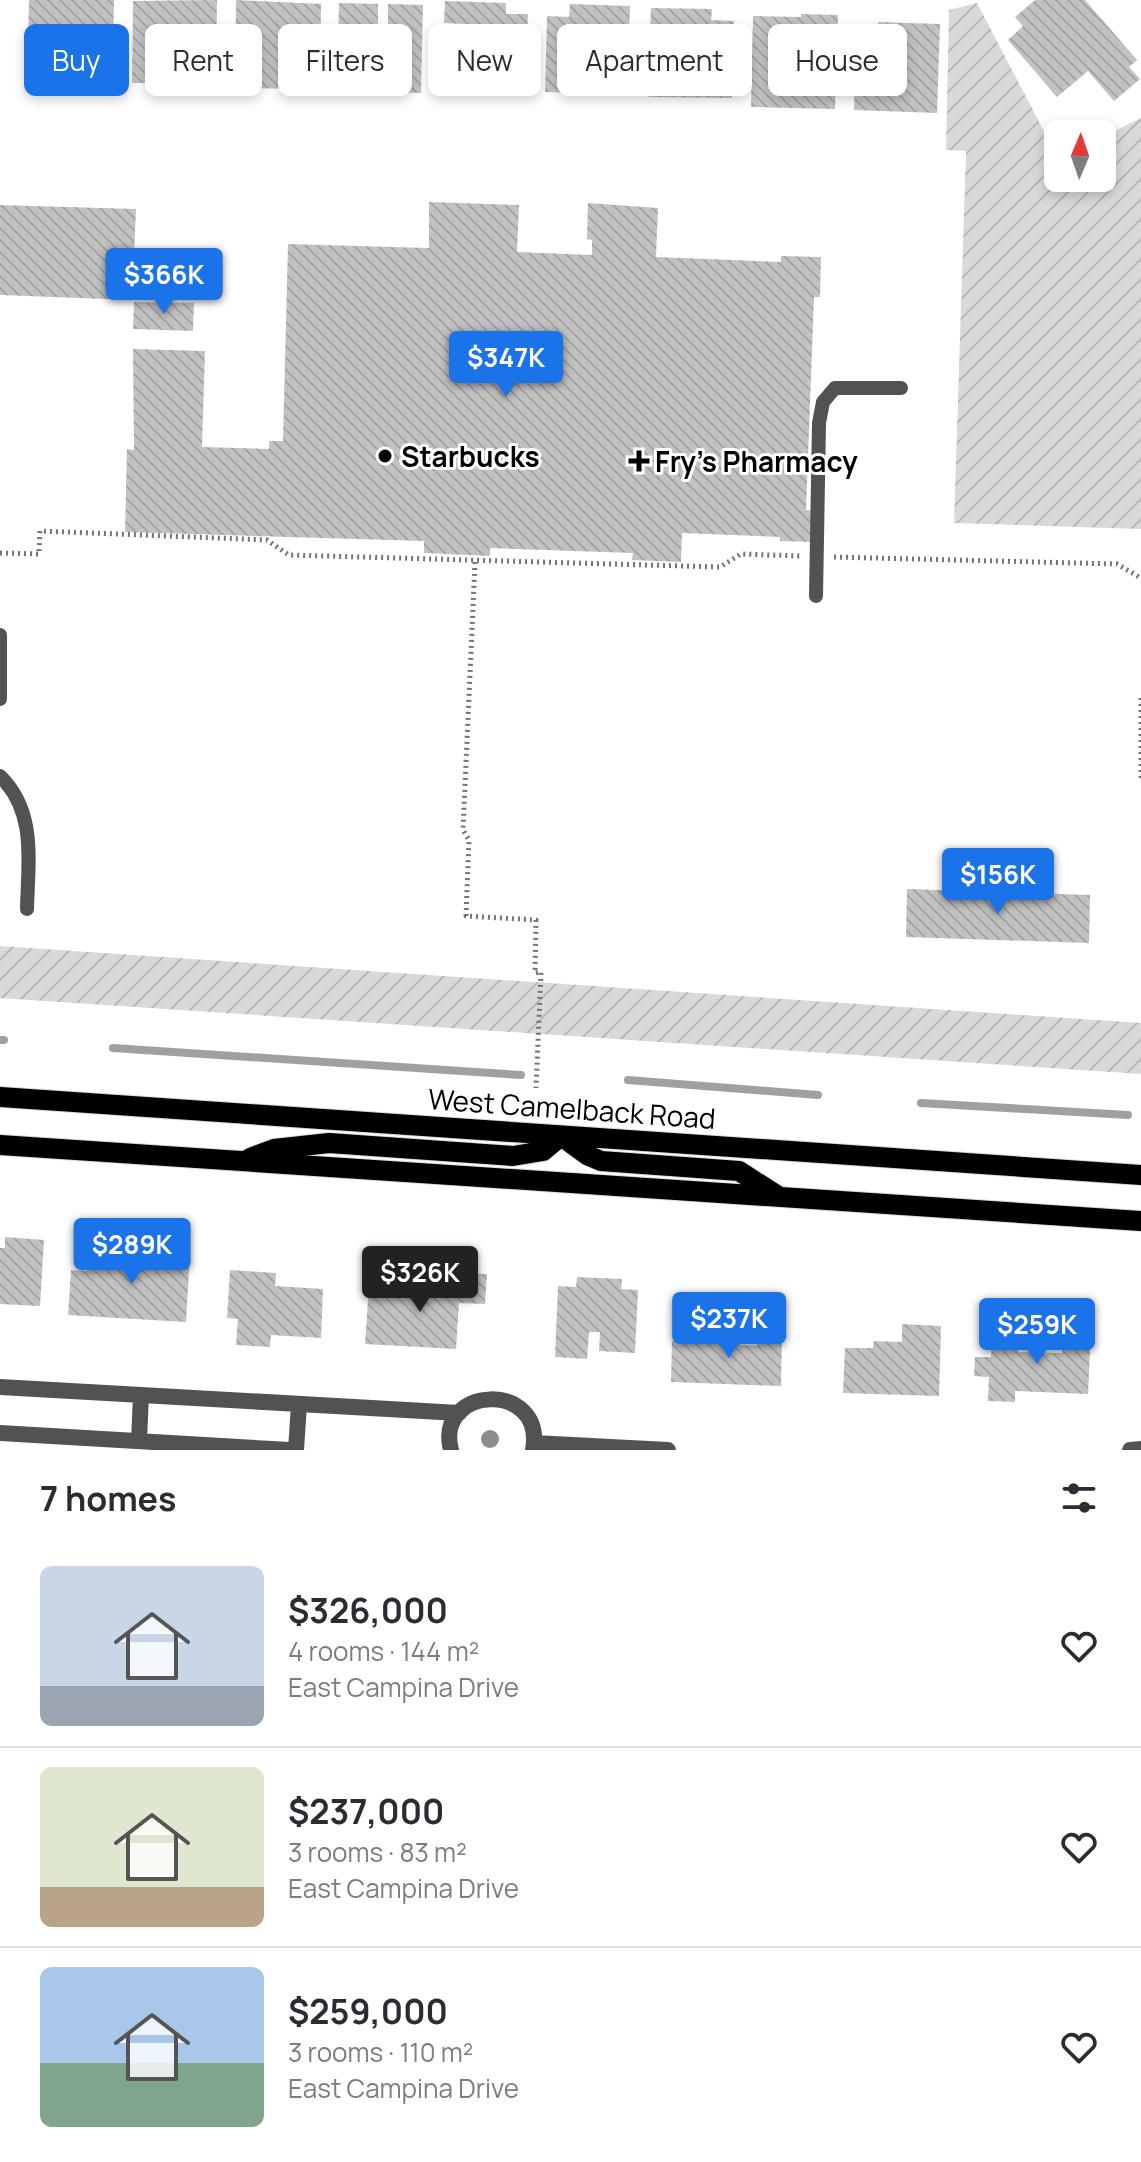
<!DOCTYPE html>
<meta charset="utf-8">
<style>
:root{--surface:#fff;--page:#f7f7f7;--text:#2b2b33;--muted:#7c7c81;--line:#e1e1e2;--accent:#1a73e8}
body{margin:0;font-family:Manrope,sans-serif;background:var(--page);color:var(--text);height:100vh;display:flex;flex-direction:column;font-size:30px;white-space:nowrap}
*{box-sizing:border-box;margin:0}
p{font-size:26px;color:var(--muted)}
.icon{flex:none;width:44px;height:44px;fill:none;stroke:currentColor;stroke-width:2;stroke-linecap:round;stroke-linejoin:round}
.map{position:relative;height:1450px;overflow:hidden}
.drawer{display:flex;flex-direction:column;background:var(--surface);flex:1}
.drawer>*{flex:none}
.hud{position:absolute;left:24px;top:24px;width:1094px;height:72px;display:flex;gap:16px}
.needle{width:52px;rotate:2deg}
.fabs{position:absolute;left:1044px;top:120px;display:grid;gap:16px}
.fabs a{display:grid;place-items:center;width:72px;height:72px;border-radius:12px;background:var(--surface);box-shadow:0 4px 12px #0003;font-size:40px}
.price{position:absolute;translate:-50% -68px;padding:0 18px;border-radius:8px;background:var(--accent);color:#fff;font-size:26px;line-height:52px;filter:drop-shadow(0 2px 4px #0008)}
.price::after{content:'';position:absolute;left:50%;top:48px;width:24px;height:18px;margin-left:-12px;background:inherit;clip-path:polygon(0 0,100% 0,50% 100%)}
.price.current{background:#222;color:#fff}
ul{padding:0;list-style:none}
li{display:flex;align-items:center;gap:24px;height:200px;padding:0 40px}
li+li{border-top:2px solid var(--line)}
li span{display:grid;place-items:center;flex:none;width:224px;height:160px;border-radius:12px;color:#555}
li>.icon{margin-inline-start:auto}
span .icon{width:96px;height:96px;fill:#fffc;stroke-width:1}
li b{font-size:34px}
h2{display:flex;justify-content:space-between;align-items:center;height:96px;padding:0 40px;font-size:34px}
.chip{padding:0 28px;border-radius:12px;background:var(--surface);box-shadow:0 4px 12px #0003;font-size:28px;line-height:72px}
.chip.current{background:var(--accent);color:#fff}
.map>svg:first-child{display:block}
.garden{fill:url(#garden-furrows)}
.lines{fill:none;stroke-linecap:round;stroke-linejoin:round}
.stream{stroke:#a0a0a0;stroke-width:8}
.building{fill:url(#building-back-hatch)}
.primary-casing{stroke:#dbdbdb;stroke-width:22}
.path{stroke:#747474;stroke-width:5;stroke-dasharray:2 4;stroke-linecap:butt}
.service{stroke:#525252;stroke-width:14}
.minor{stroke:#525252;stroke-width:16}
.primary{stroke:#000;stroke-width:20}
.tree{fill:#8d8d8d}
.poi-dot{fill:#000;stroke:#fff;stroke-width:3}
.labels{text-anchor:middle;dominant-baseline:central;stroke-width:6;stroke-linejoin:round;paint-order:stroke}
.poi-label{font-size:28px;font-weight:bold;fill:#000;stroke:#fff;text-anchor:start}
.street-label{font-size:28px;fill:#000;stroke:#fff}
</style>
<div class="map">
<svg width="1141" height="1450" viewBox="0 0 1141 1450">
<defs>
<pattern id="garden-furrows" width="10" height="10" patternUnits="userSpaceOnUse" patternTransform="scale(2)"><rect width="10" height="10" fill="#d9d9d9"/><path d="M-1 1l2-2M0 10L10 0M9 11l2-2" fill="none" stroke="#b8b8b8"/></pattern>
<pattern id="building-back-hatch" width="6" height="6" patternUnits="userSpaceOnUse" patternTransform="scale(2)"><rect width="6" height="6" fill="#c2c2c2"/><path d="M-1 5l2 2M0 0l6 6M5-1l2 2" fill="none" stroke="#a5a5a5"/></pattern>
</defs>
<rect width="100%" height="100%" fill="#fff"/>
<path class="garden" d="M977,3L1058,158V178H1102V137L1141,118V529L954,523L966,151L946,150L949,10Z
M0,946L1141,1023V1074L0,998Z"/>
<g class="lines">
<path class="stream" d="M0,1040H4
M113,1048L521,1075
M628,1080L818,1095
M921,1103L1128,1115"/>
</g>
<path class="building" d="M29,0H114L112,88L27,86Z
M217,0L216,83H132L133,1Z
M236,0L321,4L320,89L235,88Z
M1035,0H1085L1137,60L1129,67L1140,79L1114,101L1088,71L1057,97L1008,40L1023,26L1015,17Z
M445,1L506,3V14H528L525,92L442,90L443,35L466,36L467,24L444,23Z
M339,3L378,4V25H388V4L423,5L421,93L337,91Z
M570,4L630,6L629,32L606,31V42H629L627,95L545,92L547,16L569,17Z
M651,8L712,9L711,20L734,21L732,98L649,97L650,42L671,43L672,30H650Z
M801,14L838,15L835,109L751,107L753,16L801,17Z
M878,22L940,24L937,113L854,110L856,32L878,33Z
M429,202L519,205L517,252L592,255V240L587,239L588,203L658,208L656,257L781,262V256L821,257L820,297H814L806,510L813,511L812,542L780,541V537L682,533L681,562L632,560L633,553L490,548V556L424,553V541L125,532L127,449L134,450L133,349L205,351L202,447L269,449V441H283L288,244L429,248Z
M0,205L136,209L132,300L0,295Z
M134,302L194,303L193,331L133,329Z
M907,889L1090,895L1089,943L906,937Z
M5,1237L44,1240L40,1306L0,1304V1248H5Z
M88,1249L190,1254L186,1322L68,1315L71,1270L87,1271Z
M230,1270L276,1273L275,1286L323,1289L321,1338L271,1335L270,1347L236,1345L238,1319L227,1318Z
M461,1273L487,1274L485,1304L459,1303L456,1349L365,1344L369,1286L460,1291Z
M577,1277L622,1279L621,1289L638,1290L635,1353L599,1351L600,1332H589L587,1359L555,1357L558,1286L576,1287Z
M902,1324L941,1326L939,1396L843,1393L845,1348H873L874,1341L902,1342Z
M1052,1327L1091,1328L1088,1394L1015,1391V1402L988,1401L989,1377L974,1376L975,1357H991L992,1335L1019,1336L1018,1352L1062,1353V1340L1051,1339Z
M710,1330L741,1331L740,1345L757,1346L758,1331L782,1332L781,1386L671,1382L672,1341L710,1342Z"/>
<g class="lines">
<defs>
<path id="primary" d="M0,1097L1141,1175
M561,1136L587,1155L601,1161L739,1171L778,1196
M0,1145L1141,1221
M250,1158L274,1149L329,1143L513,1156L543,1151L561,1136"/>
</defs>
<use href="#primary" class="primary-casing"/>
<path class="path" d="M0,553L39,554L40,531L267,540L289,555L720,567L741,554L800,556
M834,557L1117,564L1141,578
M475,562L463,830L469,840L466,916L536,920L535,973L541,972L536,1088
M1141,698V781"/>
<path class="service" d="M816,596L819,423L823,402L835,388H901
M0,635V699
M0,776C37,812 28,862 27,909"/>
<path class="minor" d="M0,1387L459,1413
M0,1433L290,1450
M139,1441L141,1395
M534,1443L668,1450
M296,1450L299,1404
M451,1450C434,1385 546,1380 533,1450
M1130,1450L1141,1449"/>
<use href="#primary" class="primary"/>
</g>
<circle class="tree" cx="490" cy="1439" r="9"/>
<g class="poi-dot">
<circle cx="385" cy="456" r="8"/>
<path d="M635 449h8v8h8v8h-8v8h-8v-8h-8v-8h8z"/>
</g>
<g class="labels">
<g class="poi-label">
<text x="401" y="456">Starbucks</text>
<text x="655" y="461">Fry's Pharmacy</text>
</g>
<g class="street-label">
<text transform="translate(572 1108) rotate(4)">West Camelback Road</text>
</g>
</g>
</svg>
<div class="fabs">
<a><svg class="needle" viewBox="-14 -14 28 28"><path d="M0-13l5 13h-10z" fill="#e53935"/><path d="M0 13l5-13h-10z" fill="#7c7c81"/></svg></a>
</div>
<b class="price" style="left:164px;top:316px">$366K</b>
<b class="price" style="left:506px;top:399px">$347K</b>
<b class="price" style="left:998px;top:916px">$156K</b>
<b class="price" style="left:132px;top:1286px">$289K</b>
<b class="price current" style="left:420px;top:1314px">$326K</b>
<b class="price" style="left:729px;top:1360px">$237K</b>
<b class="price" style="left:1037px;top:1366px">$259K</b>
<div class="hud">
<a class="chip current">Buy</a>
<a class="chip">Rent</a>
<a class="chip">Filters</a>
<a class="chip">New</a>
<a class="chip">Apartment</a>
<a class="chip">House</a>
</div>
</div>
<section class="drawer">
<h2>7 homes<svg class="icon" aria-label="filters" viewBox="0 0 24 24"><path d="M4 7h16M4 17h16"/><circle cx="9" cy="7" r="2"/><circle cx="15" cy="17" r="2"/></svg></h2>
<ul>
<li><span style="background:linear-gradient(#c9d6e8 75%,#9aa5b1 0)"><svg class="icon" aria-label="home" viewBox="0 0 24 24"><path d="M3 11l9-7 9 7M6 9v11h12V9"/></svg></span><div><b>$326,000</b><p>4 rooms · 144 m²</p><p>East Campina Drive</p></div><svg class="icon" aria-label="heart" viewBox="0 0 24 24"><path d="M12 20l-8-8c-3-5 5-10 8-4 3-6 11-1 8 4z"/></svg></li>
<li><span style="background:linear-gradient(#dfe7d0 75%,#b9a48a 0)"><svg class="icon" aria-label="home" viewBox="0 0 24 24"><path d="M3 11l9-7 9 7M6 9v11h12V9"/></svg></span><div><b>$237,000</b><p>3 rooms · 83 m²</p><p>East Campina Drive</p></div><svg class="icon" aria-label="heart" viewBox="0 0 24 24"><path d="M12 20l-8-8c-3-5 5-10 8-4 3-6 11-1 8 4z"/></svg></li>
<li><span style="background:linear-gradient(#a9c7e8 60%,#7fa58c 0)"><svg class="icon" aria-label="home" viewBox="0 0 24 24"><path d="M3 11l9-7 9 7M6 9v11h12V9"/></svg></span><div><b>$259,000</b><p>3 rooms · 110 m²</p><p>East Campina Drive</p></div><svg class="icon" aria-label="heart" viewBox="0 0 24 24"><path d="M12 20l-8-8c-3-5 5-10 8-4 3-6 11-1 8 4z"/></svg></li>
</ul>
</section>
